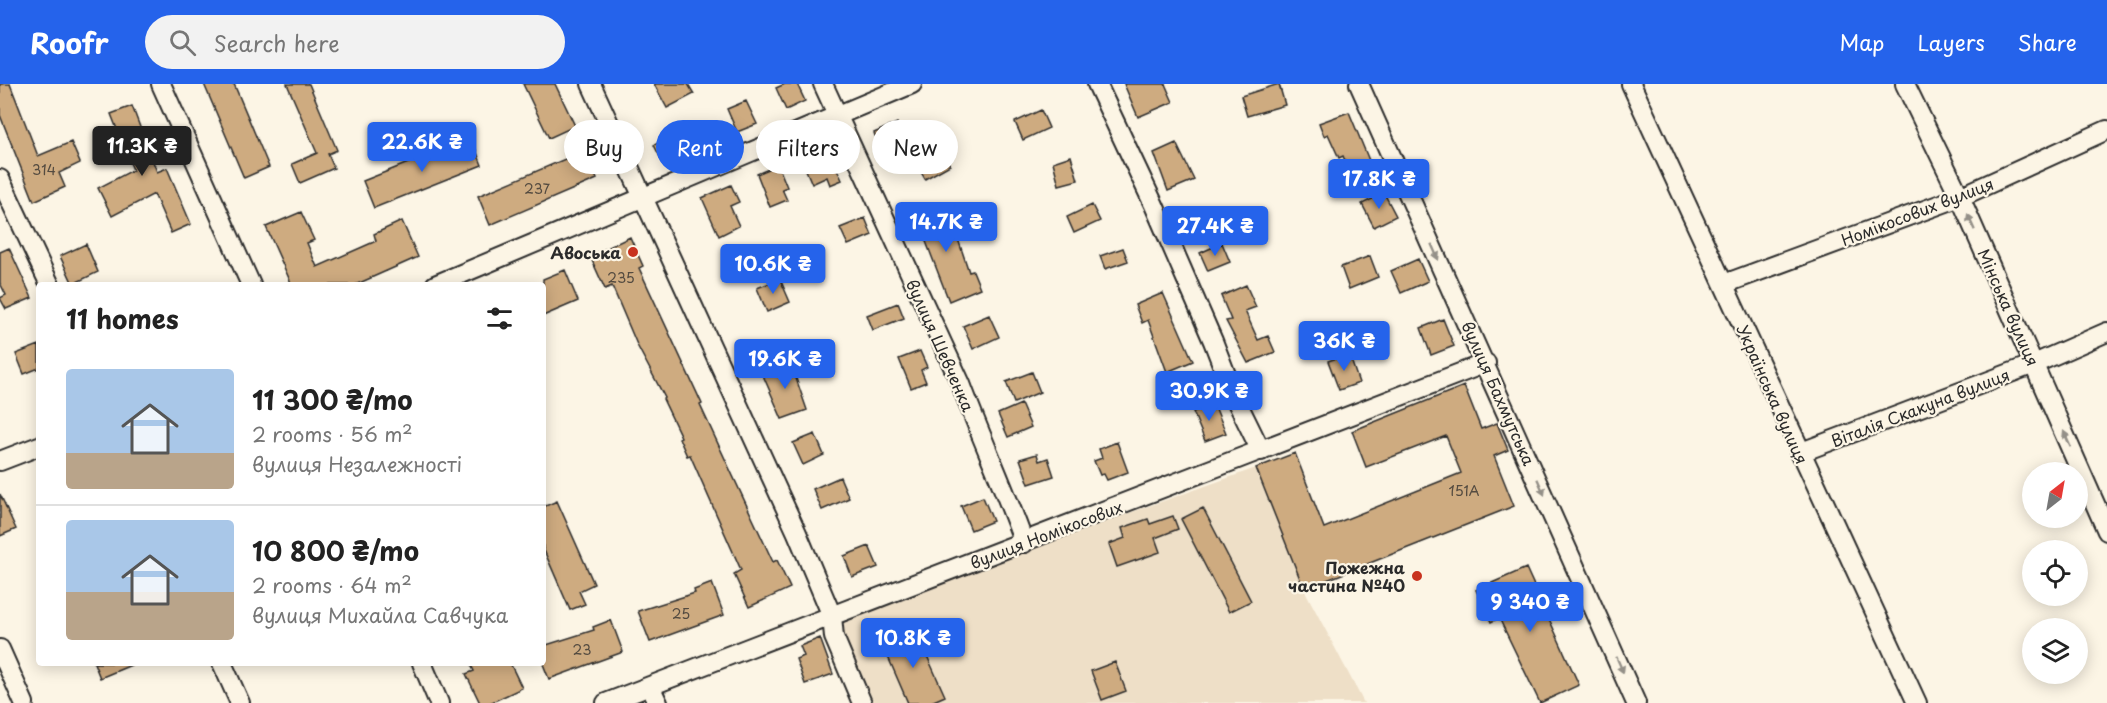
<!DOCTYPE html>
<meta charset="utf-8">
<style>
:root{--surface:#fff;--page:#f2f2f2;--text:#222;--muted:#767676;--line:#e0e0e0;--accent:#2563eb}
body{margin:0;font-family:"Playpen Sans",sans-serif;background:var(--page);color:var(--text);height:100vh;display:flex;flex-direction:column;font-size:22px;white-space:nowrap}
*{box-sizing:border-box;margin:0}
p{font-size:20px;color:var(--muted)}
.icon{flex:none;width:33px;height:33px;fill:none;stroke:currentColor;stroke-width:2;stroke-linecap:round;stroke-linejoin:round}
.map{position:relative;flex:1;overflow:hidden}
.sheet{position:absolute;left:36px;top:198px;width:510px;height:384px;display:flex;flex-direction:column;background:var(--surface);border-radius:6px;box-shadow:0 3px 15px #0003}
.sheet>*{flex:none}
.top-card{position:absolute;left:564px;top:36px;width:570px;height:54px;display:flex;gap:12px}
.needle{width:39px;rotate:31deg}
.tools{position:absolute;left:2022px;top:378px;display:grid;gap:12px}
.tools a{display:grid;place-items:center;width:66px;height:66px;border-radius:50%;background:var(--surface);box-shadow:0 3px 15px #0003;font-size:30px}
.price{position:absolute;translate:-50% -51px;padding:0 14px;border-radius:6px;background:var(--accent);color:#fff;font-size:20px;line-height:39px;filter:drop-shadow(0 2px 3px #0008)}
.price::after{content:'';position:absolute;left:50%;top:36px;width:18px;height:14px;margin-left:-9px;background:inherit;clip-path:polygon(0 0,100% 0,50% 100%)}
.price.active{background:#222;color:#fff}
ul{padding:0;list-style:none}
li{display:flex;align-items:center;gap:18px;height:150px;padding:0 30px}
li+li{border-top:2px solid var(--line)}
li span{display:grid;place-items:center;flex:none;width:168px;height:120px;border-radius:6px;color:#555}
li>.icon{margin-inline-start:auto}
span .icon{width:72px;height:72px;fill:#fffc;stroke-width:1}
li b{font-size:26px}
h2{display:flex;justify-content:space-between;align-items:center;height:72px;padding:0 30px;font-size:26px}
.chip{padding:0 21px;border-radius:27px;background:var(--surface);box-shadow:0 3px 15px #0003;font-size:21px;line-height:54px}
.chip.active{background:var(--accent);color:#fff}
header{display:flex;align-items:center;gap:36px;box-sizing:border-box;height:84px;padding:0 30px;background:var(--accent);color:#fff}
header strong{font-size:28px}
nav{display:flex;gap:33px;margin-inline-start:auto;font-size:21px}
.search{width:420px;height:54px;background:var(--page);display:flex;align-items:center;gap:15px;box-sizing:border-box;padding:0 21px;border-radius:33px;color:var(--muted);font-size:22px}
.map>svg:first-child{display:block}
.built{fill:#eedfc7}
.building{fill:#ceab80;stroke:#2b2b2b;stroke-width:1.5}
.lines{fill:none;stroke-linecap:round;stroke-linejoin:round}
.street-casing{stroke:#2b2b2b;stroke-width:22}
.street{stroke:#fcf5e5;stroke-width:18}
.oneway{fill:#949088}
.poi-dot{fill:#c8321e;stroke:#fcf5e5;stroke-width:2}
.labels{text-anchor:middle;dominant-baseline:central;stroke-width:4.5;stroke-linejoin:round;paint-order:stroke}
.number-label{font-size:14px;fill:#544b40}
.street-label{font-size:16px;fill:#2b2b2b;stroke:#fcf5e5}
.poi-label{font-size:16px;font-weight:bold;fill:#2b2b2b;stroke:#fcf5e5;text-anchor:end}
</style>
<header>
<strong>Roofr</strong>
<div class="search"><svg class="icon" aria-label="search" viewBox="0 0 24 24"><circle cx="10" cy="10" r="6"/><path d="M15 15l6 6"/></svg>Search here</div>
<nav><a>Map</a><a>Layers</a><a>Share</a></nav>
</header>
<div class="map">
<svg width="2107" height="619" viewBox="0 0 2107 619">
<rect width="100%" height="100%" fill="#fcf5e5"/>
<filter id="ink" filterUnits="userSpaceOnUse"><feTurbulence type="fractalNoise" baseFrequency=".0167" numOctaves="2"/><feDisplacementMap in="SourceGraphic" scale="12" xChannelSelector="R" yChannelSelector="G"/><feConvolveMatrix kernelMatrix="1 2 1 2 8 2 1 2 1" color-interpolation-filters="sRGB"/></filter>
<g filter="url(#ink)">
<path class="built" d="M1256,384L1304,505L1364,619H868L837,539L1028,465Z"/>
<path class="building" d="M0,0H10L38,72L71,58L80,79L59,89L65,103L34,117L0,31Z
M204,0H234L269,83L244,94Z
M287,0H309L337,66L328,70L334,84L300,99L292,80L317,69Z
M523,0H555L575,42L549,54Z
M654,0H688L694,10L667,24Z
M785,0H797L805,17L786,26L776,4Z
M1124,0H1165L1173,18L1138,33Z
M1279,0L1285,21L1247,32L1241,12Z
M746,17L757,40L737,48L727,25Z
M132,22L157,88L167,84L191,140L171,149L154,110L112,132L98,104L133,86L111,30Z
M1041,26L1049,44L1023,56L1015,38Z
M1349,28L1373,86L1353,95L1343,72L1339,74L1328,50L1324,52L1319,39Z
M897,39L910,73L887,83L874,49Z
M674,51L685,73L665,83L654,61Z
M471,54L482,81L374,124L363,97Z
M1176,59L1194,96L1168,107L1154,69Z
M826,60L842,96L830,101L827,93L812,100L806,86L811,84L804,70Z
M938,60L950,81L925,95L913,74Z
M584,67L597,95L490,141L478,112Z
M1071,72L1078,96L1059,101L1053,78Z
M778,81L787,103L782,105L787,116L770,123L757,90Z
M731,101L739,118L730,122L739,142L719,152L702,114Z
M1384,109L1396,132L1374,143L1362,120Z
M945,118L949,129L942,132L950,154L957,152L969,188L973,187L980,204L949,217L915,129Z
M1092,121L1100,137L1074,149L1067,133Z
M1231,126L1237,145L1214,153L1208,134Z
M301,128L314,156L307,159L317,183L376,157L374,150L402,137L418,173L355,201H292L266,143Z
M865,134L872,151L848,161L840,144Z
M630,153L643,182L639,184L702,320L700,321L773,478L777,476L790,504L749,523L734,490L741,486L690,371L687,372L679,354L681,353L663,315L665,314L638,263L612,202L605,205L590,172Z
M1222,159L1230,178L1208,187L1200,169Z
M86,160L98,188L73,200L60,172Z
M9,164L32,214L6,225L0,214L6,211L0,199V168Z
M1123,164L1128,177L1105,185L1100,172Z
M1370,172L1378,193L1349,205L1341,183Z
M1418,175L1428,197L1401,209L1391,187Z
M565,186L578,217L543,232V195Z
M780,195L790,218L767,228L757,204Z
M1246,201L1256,223L1245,227L1258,256L1268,252L1275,268L1248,279L1226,237L1231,236L1221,212Z
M1163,209L1193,277L1167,288L1148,236L1142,239L1135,221Z
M898,219L904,234L873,246L867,231Z
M989,231L999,253L973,265L963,242Z
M1443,235L1454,262L1431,271L1421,244Z
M39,261V284L24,290L16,270Z
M920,267L927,283L921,286L926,298L911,304L899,275Z
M1349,270L1359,299L1339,306L1328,277Z
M790,277L807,326L782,335L762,289Z
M1032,288L1040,308L1014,319L1006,298Z
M1464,302L1481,345L1497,339L1508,366L1494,372L1514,422L1304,505L1256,384L1295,369L1324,444L1461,389L1446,352L1366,383L1352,347Z
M1021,320L1031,343L1008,353L998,330Z
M1214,320L1226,349L1205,357L1193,328Z
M815,350L824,371L803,381L793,359Z
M1117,358L1128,388L1107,396L1104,390L1100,391L1094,377L1102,374L1099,365Z
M1037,370L1039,377L1048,374L1054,392L1029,400L1020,375Z
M840,393L849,414L822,426L813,405Z
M0,410L16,445L0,452Z
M983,413L993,437L971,446L961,422Z
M557,417L594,500L579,507L585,520L570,526L543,464V423Z
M1203,424L1251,517L1229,528L1181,435Z
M1173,432L1178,445L1155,454L1160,468L1117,483L1109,460L1125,454L1122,444L1148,435L1150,440Z
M869,462L878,483L852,493L844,472Z
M1526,484L1579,601L1540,619L1499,534L1491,538L1476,506Z
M712,499L724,531L650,558L638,527L695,509L694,506Z
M611,536L623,568L549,595L543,580V562L594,546L593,543Z
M915,545L945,612L929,619H908L882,559Z
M820,554L833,590L805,600L796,575L804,572L800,562Z
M1115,578L1126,607L1102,616L1091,587Z
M94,579H136L100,594Z
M470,579H510L522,604L490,619H480L466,590L474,587Z"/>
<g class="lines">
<defs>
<path id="street" d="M161,0L251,201
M591,0L797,449L832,532L834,553L862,619
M823,0L961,300C981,354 1005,405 1024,459
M1097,0L1154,121L1213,257L1235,314L1261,367
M1359,0L1636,619
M1631,0L1917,619
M1905,0L1960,113L2107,447
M0,95L50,201
M1724,200L1960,113L2107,46
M435,201L912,0
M1799,369L2034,280L2107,248
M0,377L39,362
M0,565L24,619
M222,579L240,619
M422,579L439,619
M650,602L658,619
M606,619L1486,279"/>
</defs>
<use href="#street" class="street-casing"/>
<use href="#street" class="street"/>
</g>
<defs><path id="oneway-solid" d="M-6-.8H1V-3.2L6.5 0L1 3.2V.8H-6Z" transform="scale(1.5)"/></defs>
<g class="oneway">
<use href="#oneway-solid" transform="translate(1971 138) rotate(-114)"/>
<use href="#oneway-solid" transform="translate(1435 168) rotate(66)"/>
<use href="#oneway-solid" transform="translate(2067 355) rotate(-114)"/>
<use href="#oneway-solid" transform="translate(1541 403) rotate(66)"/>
<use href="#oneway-solid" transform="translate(1620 581) rotate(66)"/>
</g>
</g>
<g class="poi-dot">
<circle cx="633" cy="168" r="6"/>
<circle cx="1417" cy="492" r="6"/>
</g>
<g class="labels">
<g class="number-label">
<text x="44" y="85">314</text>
<text x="537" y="104">237</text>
<text x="621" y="193">235</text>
<text x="1464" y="406">151А</text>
<text x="681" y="529">25</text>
<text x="582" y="565">23</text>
</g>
<g class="street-label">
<text transform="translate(1917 127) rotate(-21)">Номікосових вулиця</text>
<text transform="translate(2009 223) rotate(66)">Мінська вулиця</text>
<text transform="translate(941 261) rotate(66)">вулиця Шевченка</text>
<text transform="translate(1499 309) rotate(66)">вулиця Бахмутська</text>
<text transform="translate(1773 310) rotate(66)">Українська вулиця</text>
<text transform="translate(1920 323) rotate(-21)">Віталія Скакуна вулиця</text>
<text transform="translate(1046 450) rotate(-21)">вулиця Номікосових</text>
</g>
<g class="poi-label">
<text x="621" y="168">Авоська</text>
<text x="1405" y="483">Пожежна<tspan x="1405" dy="18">частина №40</tspan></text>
</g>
</g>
</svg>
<div class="tools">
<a><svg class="needle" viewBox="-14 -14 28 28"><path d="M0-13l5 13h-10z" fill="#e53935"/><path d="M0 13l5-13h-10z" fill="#767676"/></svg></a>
<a><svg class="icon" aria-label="locate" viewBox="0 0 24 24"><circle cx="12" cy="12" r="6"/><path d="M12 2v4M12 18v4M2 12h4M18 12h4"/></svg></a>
<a><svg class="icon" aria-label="layers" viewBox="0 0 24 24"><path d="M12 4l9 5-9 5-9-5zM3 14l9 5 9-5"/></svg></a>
</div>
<b class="price" style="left:422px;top:89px">22.6K ₴</b>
<b class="price active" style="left:142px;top:93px">11.3K ₴</b>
<b class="price" style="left:1379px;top:126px">17.8K ₴</b>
<b class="price" style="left:946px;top:169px">14.7K ₴</b>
<b class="price" style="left:1215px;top:173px">27.4K ₴</b>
<b class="price" style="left:773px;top:211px">10.6K ₴</b>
<b class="price" style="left:1344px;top:288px">36K ₴</b>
<b class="price" style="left:785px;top:306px">19.6K ₴</b>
<b class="price" style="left:1209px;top:338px">30.9K ₴</b>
<b class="price" style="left:1530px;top:549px">9 340 ₴</b>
<b class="price" style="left:913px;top:585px">10.8K ₴</b>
<div class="top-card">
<a class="chip">Buy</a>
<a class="chip active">Rent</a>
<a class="chip">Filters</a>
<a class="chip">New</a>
</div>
<section class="sheet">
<h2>11 homes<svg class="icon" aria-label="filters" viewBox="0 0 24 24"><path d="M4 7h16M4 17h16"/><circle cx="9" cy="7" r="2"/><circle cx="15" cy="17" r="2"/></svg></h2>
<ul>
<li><span style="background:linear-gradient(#a9c7e8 70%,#b9a48a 0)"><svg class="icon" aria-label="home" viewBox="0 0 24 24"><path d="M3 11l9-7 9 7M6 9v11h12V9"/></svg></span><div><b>11 300 ₴/mo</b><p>2 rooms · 56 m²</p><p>вулиця Незалежності</p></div></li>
<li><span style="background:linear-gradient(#a9c7e8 60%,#b9a48a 0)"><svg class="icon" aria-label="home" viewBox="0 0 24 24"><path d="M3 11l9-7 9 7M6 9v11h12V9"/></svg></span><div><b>10 800 ₴/mo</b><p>2 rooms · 64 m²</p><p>вулиця Михайла Савчука</p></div></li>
</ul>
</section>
</div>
